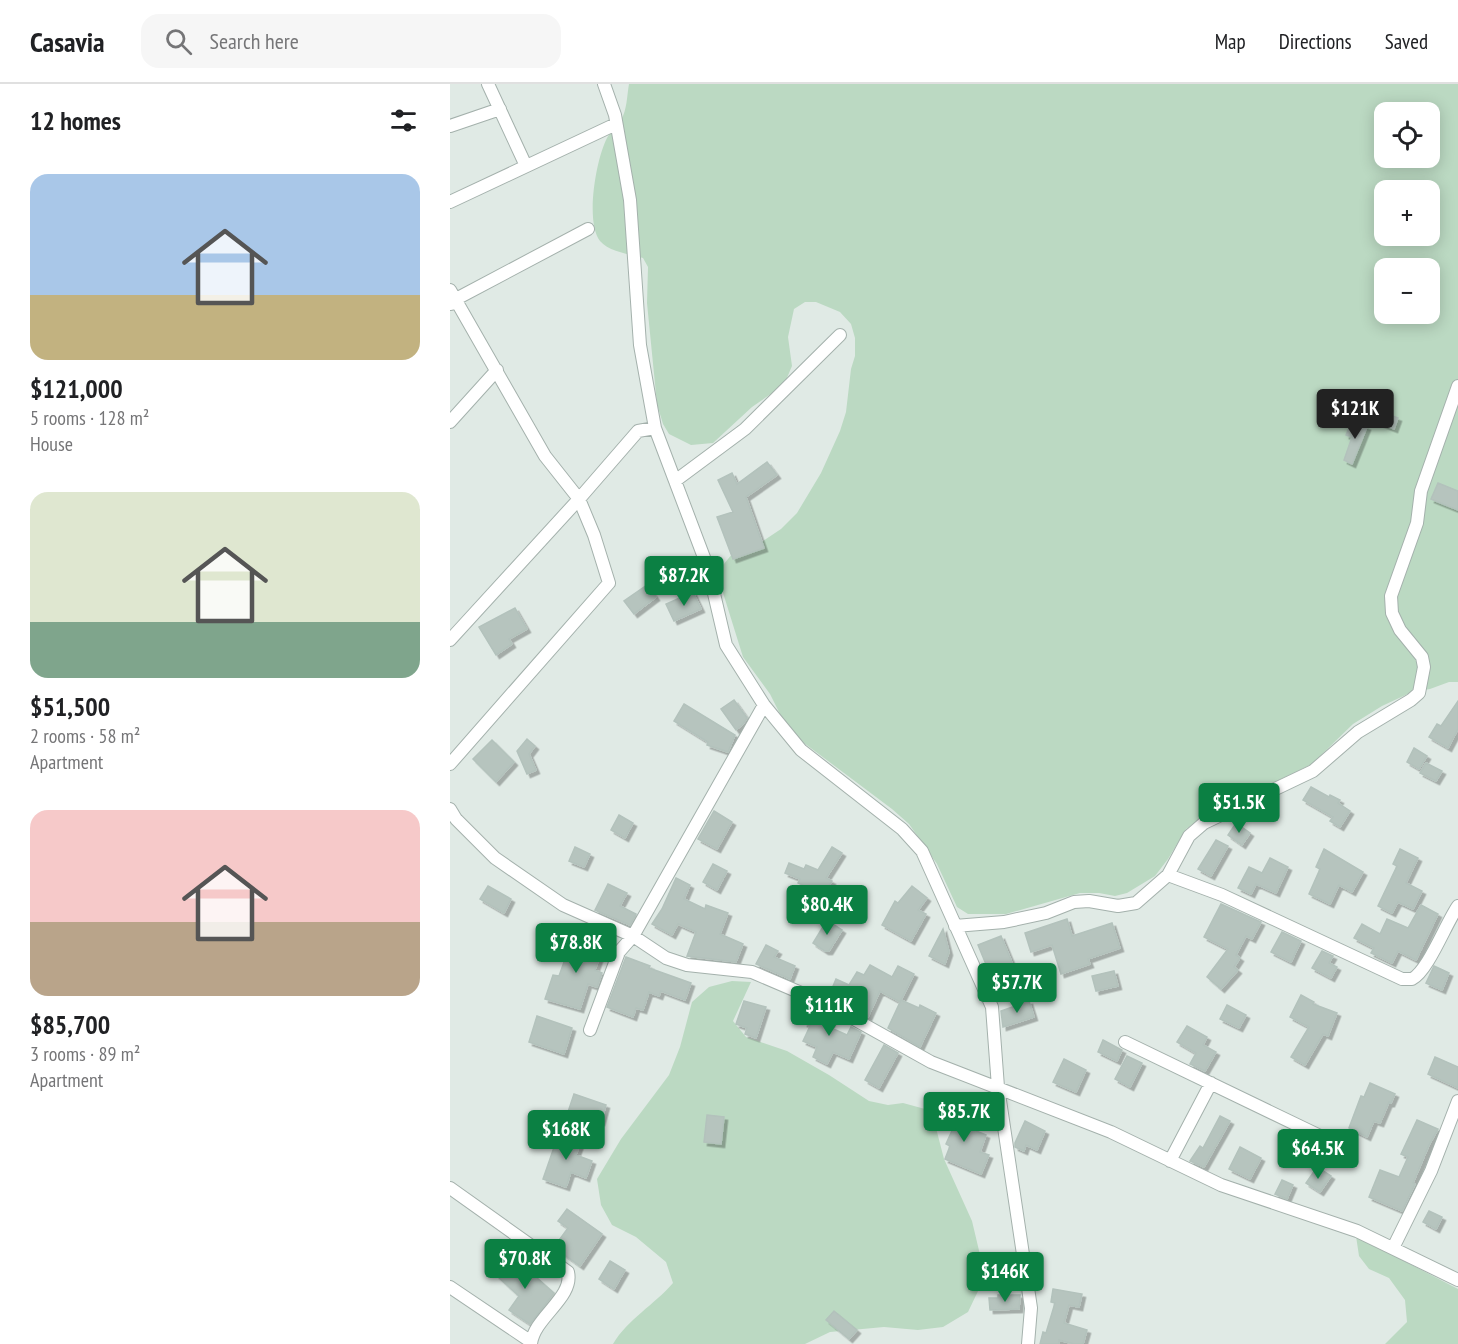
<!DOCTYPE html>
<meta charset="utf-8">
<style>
:root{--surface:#fff;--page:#f6f6f6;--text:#202124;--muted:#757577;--line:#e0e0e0;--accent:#0b8043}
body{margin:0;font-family:"PT Sans Narrow",sans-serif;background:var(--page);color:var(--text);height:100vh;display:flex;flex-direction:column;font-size:22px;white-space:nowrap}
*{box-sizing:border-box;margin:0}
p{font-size:20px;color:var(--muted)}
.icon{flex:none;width:33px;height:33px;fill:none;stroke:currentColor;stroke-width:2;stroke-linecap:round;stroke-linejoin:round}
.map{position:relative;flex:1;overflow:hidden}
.side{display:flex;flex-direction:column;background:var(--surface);width:450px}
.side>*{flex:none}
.fabs{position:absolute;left:924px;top:18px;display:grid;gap:12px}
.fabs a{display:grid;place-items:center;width:66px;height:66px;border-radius:12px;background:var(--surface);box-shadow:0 3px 15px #0003;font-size:30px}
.price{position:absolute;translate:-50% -51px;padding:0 14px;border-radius:6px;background:var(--accent);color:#fff;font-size:20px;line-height:39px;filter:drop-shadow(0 2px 3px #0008)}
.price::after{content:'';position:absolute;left:50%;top:36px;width:18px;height:14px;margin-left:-9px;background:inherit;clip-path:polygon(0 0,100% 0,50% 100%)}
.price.current{background:#222;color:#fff}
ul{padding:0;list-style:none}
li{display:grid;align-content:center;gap:12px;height:318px;padding:0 30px}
li span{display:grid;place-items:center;height:186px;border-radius:18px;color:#555}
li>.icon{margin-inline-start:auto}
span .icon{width:108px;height:108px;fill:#fffc;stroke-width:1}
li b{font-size:26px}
h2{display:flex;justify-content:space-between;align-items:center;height:72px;padding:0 30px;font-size:26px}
header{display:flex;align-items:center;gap:36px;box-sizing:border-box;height:84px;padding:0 30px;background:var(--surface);border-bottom:2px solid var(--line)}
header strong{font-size:28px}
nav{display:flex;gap:33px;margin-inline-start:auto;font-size:21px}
.search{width:420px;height:54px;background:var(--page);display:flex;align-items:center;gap:15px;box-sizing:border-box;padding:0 21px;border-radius:18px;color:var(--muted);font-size:22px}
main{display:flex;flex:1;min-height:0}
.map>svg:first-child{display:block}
.green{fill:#bbd9c2;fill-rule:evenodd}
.building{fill:#b6c4be;stroke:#b3c2bc;stroke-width:1.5;filter:url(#shadow)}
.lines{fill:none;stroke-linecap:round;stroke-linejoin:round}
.street-casing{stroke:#a4b1ac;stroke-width:14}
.street{stroke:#fff;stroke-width:12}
</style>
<header>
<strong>Casavia</strong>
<div class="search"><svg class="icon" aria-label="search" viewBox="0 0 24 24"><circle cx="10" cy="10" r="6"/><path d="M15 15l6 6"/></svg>Search here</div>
<nav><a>Map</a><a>Directions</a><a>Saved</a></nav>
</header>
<main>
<section class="side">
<h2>12 homes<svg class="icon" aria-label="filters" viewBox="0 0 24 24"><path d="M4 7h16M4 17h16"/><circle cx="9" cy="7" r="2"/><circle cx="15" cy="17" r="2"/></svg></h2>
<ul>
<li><span style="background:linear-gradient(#a9c7e8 65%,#c2b280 0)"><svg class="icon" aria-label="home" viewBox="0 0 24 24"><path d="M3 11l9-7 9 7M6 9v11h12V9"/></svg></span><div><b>$121,000</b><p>5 rooms · 128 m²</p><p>House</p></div></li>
<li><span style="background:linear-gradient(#dfe7d0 70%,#7fa58c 0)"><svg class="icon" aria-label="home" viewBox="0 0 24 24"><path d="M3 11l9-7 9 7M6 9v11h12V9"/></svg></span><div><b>$51,500</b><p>2 rooms · 58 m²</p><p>Apartment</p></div></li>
<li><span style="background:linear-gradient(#f6c9c9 60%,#b9a48a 0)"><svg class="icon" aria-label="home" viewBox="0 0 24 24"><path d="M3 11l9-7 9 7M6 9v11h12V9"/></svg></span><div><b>$85,700</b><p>3 rooms · 89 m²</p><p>Apartment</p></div></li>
</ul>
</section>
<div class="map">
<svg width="1008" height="1260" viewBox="0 0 1008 1260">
<defs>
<filter id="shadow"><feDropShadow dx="3.5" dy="3.5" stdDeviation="0" flood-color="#0004"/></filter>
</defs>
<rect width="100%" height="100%" fill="#e0eae5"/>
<path class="green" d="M179,0H1008V598H999L980,605L962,608L932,622L903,640L862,680L752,733L736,745L718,775L705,792L677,809L665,812L649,809H630L556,830H518L507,823L487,780L459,740L442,725L350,656L331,632L320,610L293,573L269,496L273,481L283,469L297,466L313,457L331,445L347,429L371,389L390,347L396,328L401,285L405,272V254L401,240L390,228L366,218H355L344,225L338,253L342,282L336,296L325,307L302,323L263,359L241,361L219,350L213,340L207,320L197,219L198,183L193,174C180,170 159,168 150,157C135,138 146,75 157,54C161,47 168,43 171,36C177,26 177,11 179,0ZM934,28H980V74H934ZM934,106H980V152H934ZM934,184H980V230H934Z
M282,897L301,898L283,937L296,953L337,967L379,991L419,1017L438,1021L453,1019L475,1025L486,1044L494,1075L522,1137L531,1175L529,1205L518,1228L493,1243L468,1246L434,1243L380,1248L355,1260H163C178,1235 204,1221 223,1199L216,1178L186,1153L162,1141L151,1121L147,1095L171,1055L219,991L230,963L242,918L259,903Z
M906,1152L1008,1205V1260H935L957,1238L955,1216L939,1194L919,1185L909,1172Z"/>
<path class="building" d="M931,328L948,334L944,345L927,338Z
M902,337L917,343L902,380L894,376L902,353L896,351Z
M317,378L327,391L296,413L314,464L283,475L267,433L283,428L268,396L282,389L287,400Z
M988,399L1008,407V426L981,415Z
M197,501L206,513L184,530L174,517Z
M243,508L251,525L224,537L216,520Z
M65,524L77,545L59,555L62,560L46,571L29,543Z
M284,616L297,634L293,640L286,646L271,625Z
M1008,617V645L998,664L979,653L987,640L991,642Z
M234,620L285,651L278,668L257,661L258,658L224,637Z
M77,655L85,662L79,670L86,686L77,690L67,667Z
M42,656L64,678L46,698L23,675Z
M964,664L977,672L969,685L957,678Z
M976,679L992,687L986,697L970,689Z
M861,703L879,713L880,711L890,716L888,719L900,727L890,743L880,737L883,733L853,716Z
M264,727L282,738L267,765L248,755Z
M169,731L183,739L175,754L161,746Z
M786,739L800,749L792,761L778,751Z
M766,756L778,762L761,792L748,785Z
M125,763L140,770L134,783L119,777Z
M382,763L392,769L376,794L382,797L372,813L360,807L361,805L348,799L350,795L335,789L339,779L354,785L356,781L368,786Z
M874,765L913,788L902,808L889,801L880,820L859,810L870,785L866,783Z
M950,765L968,774L956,799L972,807L963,825L948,818L942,829L928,822L947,782L943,780Z
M820,774L838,783L826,809L806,800L801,810L788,804L799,783L812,789Z
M263,780L277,787L267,806L253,798Z
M226,794L240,801L234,815L255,825L256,821L278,829L270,850L293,860L286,878L237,872L246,848L228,840L222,851L202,840L212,825Z
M158,800L177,809L170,822L186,830L180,841L145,826Z
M38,802L61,815L54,829L30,815Z
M462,802L477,814L468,826L476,830L461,857L432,841L445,817L448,819Z
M771,820L811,838L802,855L796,852L786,871L790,874L784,883L788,886L771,905L757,893L778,865L754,853Z
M971,821L988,830L966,876L948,867L942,879L921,869L924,864L904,854L912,840L930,850L937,835L958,844Z
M617,835L622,852L662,839L670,864L638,875L640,880L611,890L602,861L581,868L575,849Z
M377,836L392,846L379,867H375L363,859Z
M493,845L499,868L495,880L479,872Z
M832,848L851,857L841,878L821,868Z
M551,852L563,881L540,890L528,861Z
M123,853L153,863L145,886L152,889L147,903L138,900L130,925L95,915L103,891L109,892Z
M316,861L328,867L324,873L345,882L340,895L306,880Z
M872,867L883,872L879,879L887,883L881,894L862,884Z
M176,873L200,882L199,884L241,899L235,916L211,907L209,912L199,908L193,926L186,924L183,933L157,923Z
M420,881L442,893L448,882L464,890L450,918L430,907L418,933L379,912L386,895L399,901L407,888L414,891Z
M984,882L999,889L992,906L976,899Z
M664,887L668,902L646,907L642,892Z
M851,911L864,918L863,920L887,929L878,952L873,950L855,981L841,973L859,943L840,933Z
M451,916L469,924L470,921L486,929L470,963L438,944Z
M294,917L316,923L306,954L295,950L297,944L286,940Z
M579,917L584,933L553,943L551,927Z
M777,921L796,931L789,944L770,935Z
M362,923L384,933L379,943L397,951L401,943L411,948L399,975L383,968L377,980L363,973L367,963L353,957L360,942L354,939Z
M87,932L122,944L114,970L79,958Z
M737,942L757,953L753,961L766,968L755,987L740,980L746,969L727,958Z
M653,956L672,966L667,977L648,968Z
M434,961L448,969L429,1004L415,996Z
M677,972L692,979L680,1003L665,995Z
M985,973L1008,983V1004L978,990Z
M614,975L636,986L626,1008L603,998Z
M920,999L945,1010L941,1019L939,1018L930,1039L924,1037L917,1053L899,1044L911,1012L914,1013Z
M124,1010L156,1021L151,1038L118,1028Z
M497,1020L514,1028L509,1040L536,1051L530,1068L539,1071L531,1090L495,1075L500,1062L496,1060L505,1040L491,1033Z
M257,1031L274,1033L271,1060L254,1058Z
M770,1032L780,1037L754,1083L740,1077L750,1062L753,1064Z
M967,1036L988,1045L979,1061L963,1099L965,1100L952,1127L919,1113L930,1086L949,1093L958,1073L951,1070Z
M575,1037L595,1047L587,1066L576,1061L574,1067L565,1063V1059Z
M109,1049L131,1057L126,1071L142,1077L136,1094L121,1088L116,1103L93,1095Z
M790,1063L811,1074L800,1095L779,1085Z
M867,1083L881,1092L870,1108L856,1099Z
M832,1096L843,1101L837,1115L825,1110Z
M117,1125L152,1150L130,1182L104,1163L118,1144L108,1137Z
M979,1127L992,1133L986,1145L973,1138Z
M64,1171L79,1184L78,1186L104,1209L80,1240L59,1226L69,1212L46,1191Z
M561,1175L564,1191L539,1195L537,1179Z
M160,1177L175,1186L164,1205L149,1195Z
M603,1205L632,1210L629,1223L619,1221L614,1239L637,1246L633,1260H624L609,1256V1260H590L593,1248L596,1249L605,1219L601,1218Z
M548,1211H570L569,1225L540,1226L539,1214H548Z
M384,1227L407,1246L399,1255L376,1236Z"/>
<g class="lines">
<defs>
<path id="street" d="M38,0L76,82
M154,0L165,31L180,116L190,261L205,344L258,484L276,561L314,621L351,666L452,745L472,767L542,923L548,1003L581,1224L578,1260
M0,42L50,25
M0,118L166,40
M0,206L95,372L129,415L144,451L159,499L0,680
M1,220L6,215L138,145
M0,338L47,286
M225,397L295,345L390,251
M0,556L129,415L188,347L205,344
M0,725L6,735L45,774L113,821L183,852L216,874L237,881L302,888L377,920L481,978L661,1048L771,1101L907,1147L1008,1196
M718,791L772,811L952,895H962C978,887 996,839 1008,822
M505,842L554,838L596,829L624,818L639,817L668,822L686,819L718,791L739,752L754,739L863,687L908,648L961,616L969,609L974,583L972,573L950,546L942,529L941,512L967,439L971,407L1008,302
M140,946L169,868L183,852L314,621
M675,958L870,1052
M720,1077L761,999
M0,1104L118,1188C124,1214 84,1233 81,1260
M943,1164L981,1087L1008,1017
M0,1203L80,1257"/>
</defs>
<use href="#street" class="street-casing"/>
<use href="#street" class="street"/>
</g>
</svg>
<div class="fabs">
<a><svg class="icon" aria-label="locate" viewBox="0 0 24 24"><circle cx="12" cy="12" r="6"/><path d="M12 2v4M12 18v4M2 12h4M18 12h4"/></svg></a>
<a>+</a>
<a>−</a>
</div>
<b class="price current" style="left:905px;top:356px">$121K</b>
<b class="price" style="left:234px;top:523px">$87.2K</b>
<b class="price" style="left:789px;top:750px">$51.5K</b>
<b class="price" style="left:377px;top:852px">$80.4K</b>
<b class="price" style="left:126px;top:890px">$78.8K</b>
<b class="price" style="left:567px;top:930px">$57.7K</b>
<b class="price" style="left:379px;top:953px">$111K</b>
<b class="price" style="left:514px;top:1059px">$85.7K</b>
<b class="price" style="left:116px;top:1077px">$168K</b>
<b class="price" style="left:868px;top:1096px">$64.5K</b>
<b class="price" style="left:75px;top:1206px">$70.8K</b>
<b class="price" style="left:555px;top:1219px">$146K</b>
</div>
</main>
